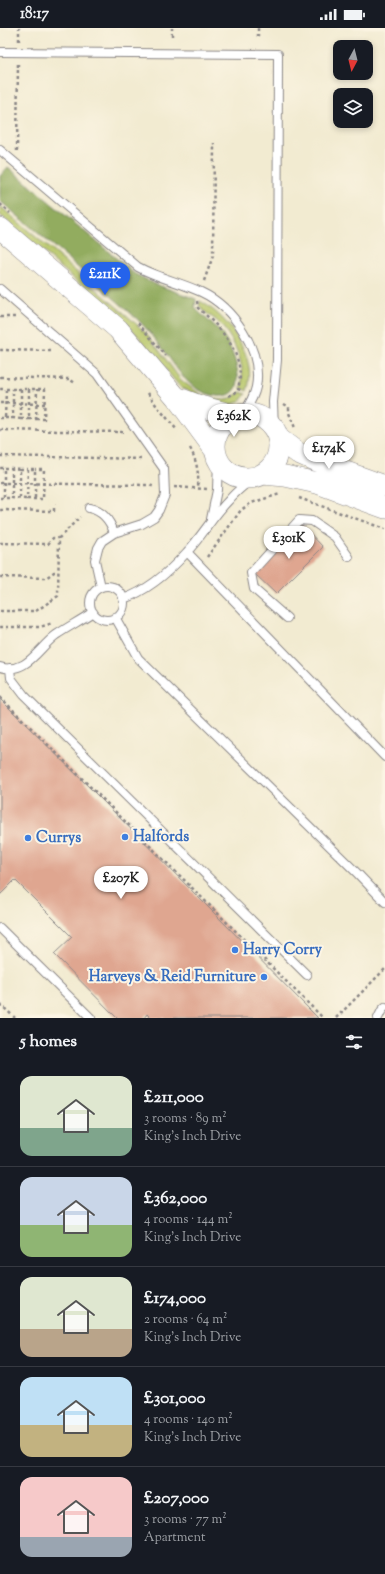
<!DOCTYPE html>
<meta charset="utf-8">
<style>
:root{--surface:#171b24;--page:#242831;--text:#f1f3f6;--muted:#9ea1a6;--line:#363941;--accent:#2563eb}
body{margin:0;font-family:"Sorts Mill Goudy",serif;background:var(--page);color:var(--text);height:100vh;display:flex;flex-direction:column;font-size:15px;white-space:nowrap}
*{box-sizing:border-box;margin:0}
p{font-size:13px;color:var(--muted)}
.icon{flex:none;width:22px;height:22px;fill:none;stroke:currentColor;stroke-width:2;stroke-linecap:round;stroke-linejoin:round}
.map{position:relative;height:990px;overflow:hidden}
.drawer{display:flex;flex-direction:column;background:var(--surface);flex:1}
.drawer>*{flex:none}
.needle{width:26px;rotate:187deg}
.fabs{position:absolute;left:333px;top:12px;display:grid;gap:8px}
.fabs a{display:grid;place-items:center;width:40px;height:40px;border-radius:8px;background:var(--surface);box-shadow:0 2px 6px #0003;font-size:20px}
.price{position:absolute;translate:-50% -34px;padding:0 9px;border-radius:14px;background:#fff;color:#222;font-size:13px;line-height:26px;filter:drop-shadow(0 1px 2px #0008)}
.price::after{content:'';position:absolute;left:50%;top:24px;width:12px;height:9px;margin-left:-6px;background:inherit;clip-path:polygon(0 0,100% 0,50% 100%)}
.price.current{background:var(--accent);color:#fff}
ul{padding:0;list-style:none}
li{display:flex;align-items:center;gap:12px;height:100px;padding:0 20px}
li+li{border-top:1px solid var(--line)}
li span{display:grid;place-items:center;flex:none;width:112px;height:80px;border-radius:12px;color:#555}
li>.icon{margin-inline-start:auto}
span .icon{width:48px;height:48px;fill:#fffc;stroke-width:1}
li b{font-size:17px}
h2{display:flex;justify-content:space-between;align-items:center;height:48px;padding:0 20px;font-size:17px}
.status{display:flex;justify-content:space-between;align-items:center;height:28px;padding:0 20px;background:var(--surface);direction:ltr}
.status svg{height:11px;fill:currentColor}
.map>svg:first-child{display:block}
.green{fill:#b8c76a;stroke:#6d7452}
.forest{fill:#92ac5e;stroke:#5a674c}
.building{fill:#dfa690}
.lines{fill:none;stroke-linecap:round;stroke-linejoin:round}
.service-casing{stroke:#8a8686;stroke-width:10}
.tertiary-casing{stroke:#8a8686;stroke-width:22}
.path{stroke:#8a8686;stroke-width:2.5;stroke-dasharray:3 3;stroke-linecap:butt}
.service{stroke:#fff;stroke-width:8}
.tertiary{stroke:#fff;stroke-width:21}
.shop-dot{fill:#3f7fe0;stroke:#fcf5e5;stroke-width:1.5}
.labels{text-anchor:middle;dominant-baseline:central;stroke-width:4;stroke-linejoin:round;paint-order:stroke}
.shop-label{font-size:15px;font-weight:bold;fill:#366cbe;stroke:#fcf5e5;text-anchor:start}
</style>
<div class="status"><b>18:17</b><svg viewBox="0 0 49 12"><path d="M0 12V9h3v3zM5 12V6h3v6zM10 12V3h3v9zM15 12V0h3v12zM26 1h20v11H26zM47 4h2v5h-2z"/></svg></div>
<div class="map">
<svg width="385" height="990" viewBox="0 0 385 990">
<rect width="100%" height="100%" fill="#fcf5e5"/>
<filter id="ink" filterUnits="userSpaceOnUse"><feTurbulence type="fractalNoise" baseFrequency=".025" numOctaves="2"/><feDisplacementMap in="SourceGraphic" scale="8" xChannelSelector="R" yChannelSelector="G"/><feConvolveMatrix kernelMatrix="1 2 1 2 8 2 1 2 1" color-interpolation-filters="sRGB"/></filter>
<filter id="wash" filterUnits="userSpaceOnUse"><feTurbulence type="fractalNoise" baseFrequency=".012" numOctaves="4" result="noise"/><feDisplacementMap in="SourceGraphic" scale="16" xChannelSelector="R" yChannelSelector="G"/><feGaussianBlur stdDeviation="0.9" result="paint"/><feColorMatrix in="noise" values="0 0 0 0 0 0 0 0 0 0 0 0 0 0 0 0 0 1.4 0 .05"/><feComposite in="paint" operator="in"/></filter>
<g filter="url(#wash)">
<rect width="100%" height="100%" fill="#f2ebd1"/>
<path class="green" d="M0,178L132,292L148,307L181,352L193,361L202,367L219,372H227L241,364L246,366C241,373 234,377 226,378L181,360L139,309L128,297L0,187Z
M200,273C228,288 259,330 247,363L241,360C247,337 233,308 216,292C211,288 200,282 199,276Z"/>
<path class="forest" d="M8,139L135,246L155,256L196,271L195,280C206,292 220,300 228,315C235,329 249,366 223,368C213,369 202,364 194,359C182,350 176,339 167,327C158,313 147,301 136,290C121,276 105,263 90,250C60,224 30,198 0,173V148Z"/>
<g id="blocks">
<path class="building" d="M302,497L323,519L276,566L254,545Z
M0,671L98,768L318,990H151L147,986L144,990H117L54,926L72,909L15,852L0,867Z"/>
</g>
</g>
<g filter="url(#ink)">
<use href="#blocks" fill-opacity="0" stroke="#8a8686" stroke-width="1"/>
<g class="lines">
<defs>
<path id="service" d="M0,24L278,26L277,332L273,374L274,401
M0,122L138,239C158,250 180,254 201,264C233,279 263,322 256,359C254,369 249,377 243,386
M0,261L97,346L164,441L165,467L159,482L154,489L142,496L114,505L102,513L98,520L95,532L101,559
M89,480C103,483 110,492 114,505
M211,491L217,462L218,432
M187,524L385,729
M90 575a17 17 0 1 1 34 0a17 17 0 1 1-34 0Z
M123,571C147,563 170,543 187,524C202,508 213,488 229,472C236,463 245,457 254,449
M115,589L138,630L358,846L385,874
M287,590L254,561L251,545L299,492L312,493L335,509L349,529
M0,639C27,647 38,620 56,607C68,599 81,592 93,584
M10,640L11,650L24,667L307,947
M0,900L91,990
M378,990L382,982L385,979"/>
<path id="tertiary" d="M0,200L118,301L176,369L215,422
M176,369L203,379L237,388
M215 418a32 32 0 1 1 64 0a32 32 0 1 1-64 0Z
M278,410L298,425L316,433L385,458
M263,446L285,448L317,455L385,480"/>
</defs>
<use href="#service" class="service-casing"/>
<use href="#tertiary" class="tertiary-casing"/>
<path class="path" d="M172,8V0
M258,9V0
M19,13V0
M17,123L18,34
M0,176L10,185
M204,253L213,228L214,115
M197,273L198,280C221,300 247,327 238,361L243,363
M0,289H15
M138,295L166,328
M0,322L53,323
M0,349L69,351L75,355
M0,361H13
M21,361V391L13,390V361H29
M148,365L156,377L177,402
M229,368L235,365L238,361
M0,375L45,376
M284,376L289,379V385L295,400
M0,390H5L6,361
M5,390H13
M21,391H29
M36,391H44L45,361H29V391H36L37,361
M0,402L124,404
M190,420C197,433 199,446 198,460
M0,428L144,431
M0,440H4V470
M4,440H12
M20,441H28
M0,455L149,457L155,459
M174,459L207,461
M0,470H12
M20,470V441L12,440V470L27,471
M35,470V441H28L27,471H43L44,441H35
M299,470L385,501
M0,482L54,483V476
M0,515L48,516L53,510H59
M207,529L241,482L251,475L280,466
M0,549L46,550L54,544H58
M0,583H36L58,568L59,510L80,489
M0,599H40L53,595
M0,669L323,990
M0,976L15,990
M336,990L385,941"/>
<use href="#service" class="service"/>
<use href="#tertiary" class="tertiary"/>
</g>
</g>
<g class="shop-dot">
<circle cx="125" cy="809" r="4"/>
<circle cx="28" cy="810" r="4"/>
<circle cx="235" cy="922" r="4"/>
<circle cx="264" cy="949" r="4"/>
</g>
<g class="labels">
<g class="shop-label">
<text x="133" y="809">Halfords</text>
<text x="36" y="810">Currys</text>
<text x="243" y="922">Harry Corry</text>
<text x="256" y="949" text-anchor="end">Harveys &amp; Reid Furniture</text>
</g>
</g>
</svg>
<div class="fabs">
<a><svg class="needle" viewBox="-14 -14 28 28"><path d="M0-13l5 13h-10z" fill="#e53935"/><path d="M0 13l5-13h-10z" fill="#9ea1a6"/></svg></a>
<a><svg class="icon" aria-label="layers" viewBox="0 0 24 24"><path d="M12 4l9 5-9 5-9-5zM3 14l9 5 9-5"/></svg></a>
</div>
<b class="price current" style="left:105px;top:268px">£211K</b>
<b class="price" style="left:234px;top:410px">£362K</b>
<b class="price" style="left:329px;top:442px">£174K</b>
<b class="price" style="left:289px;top:532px">£301K</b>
<b class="price" style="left:121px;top:872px">£207K</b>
</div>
<section class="drawer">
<h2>5 homes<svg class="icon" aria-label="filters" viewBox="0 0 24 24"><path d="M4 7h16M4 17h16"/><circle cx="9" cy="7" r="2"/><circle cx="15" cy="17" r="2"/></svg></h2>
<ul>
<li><span style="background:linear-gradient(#dfe7d0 65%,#7fa58c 0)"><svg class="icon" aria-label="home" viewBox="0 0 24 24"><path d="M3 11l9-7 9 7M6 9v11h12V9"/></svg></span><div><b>£211,000</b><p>3 rooms · 89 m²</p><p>King's Inch Drive</p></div></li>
<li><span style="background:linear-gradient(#c9d6e8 60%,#8fb573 0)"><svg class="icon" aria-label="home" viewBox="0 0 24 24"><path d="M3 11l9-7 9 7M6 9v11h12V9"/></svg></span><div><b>£362,000</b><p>4 rooms · 144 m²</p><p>King's Inch Drive</p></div></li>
<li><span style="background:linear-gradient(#dfe7d0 65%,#b9a48a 0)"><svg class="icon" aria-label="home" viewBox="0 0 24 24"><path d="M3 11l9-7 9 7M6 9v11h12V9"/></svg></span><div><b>£174,000</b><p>2 rooms · 64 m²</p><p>King's Inch Drive</p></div></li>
<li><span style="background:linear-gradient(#bfe0f5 60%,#c2b280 0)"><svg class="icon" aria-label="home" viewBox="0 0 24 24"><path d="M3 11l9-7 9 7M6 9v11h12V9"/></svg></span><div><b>£301,000</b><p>4 rooms · 140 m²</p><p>King's Inch Drive</p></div></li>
<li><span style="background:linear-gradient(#f6c9c9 75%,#9aa5b1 0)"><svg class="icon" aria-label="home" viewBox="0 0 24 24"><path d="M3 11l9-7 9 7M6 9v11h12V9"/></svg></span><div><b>£207,000</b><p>3 rooms · 77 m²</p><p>Apartment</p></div></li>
</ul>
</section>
